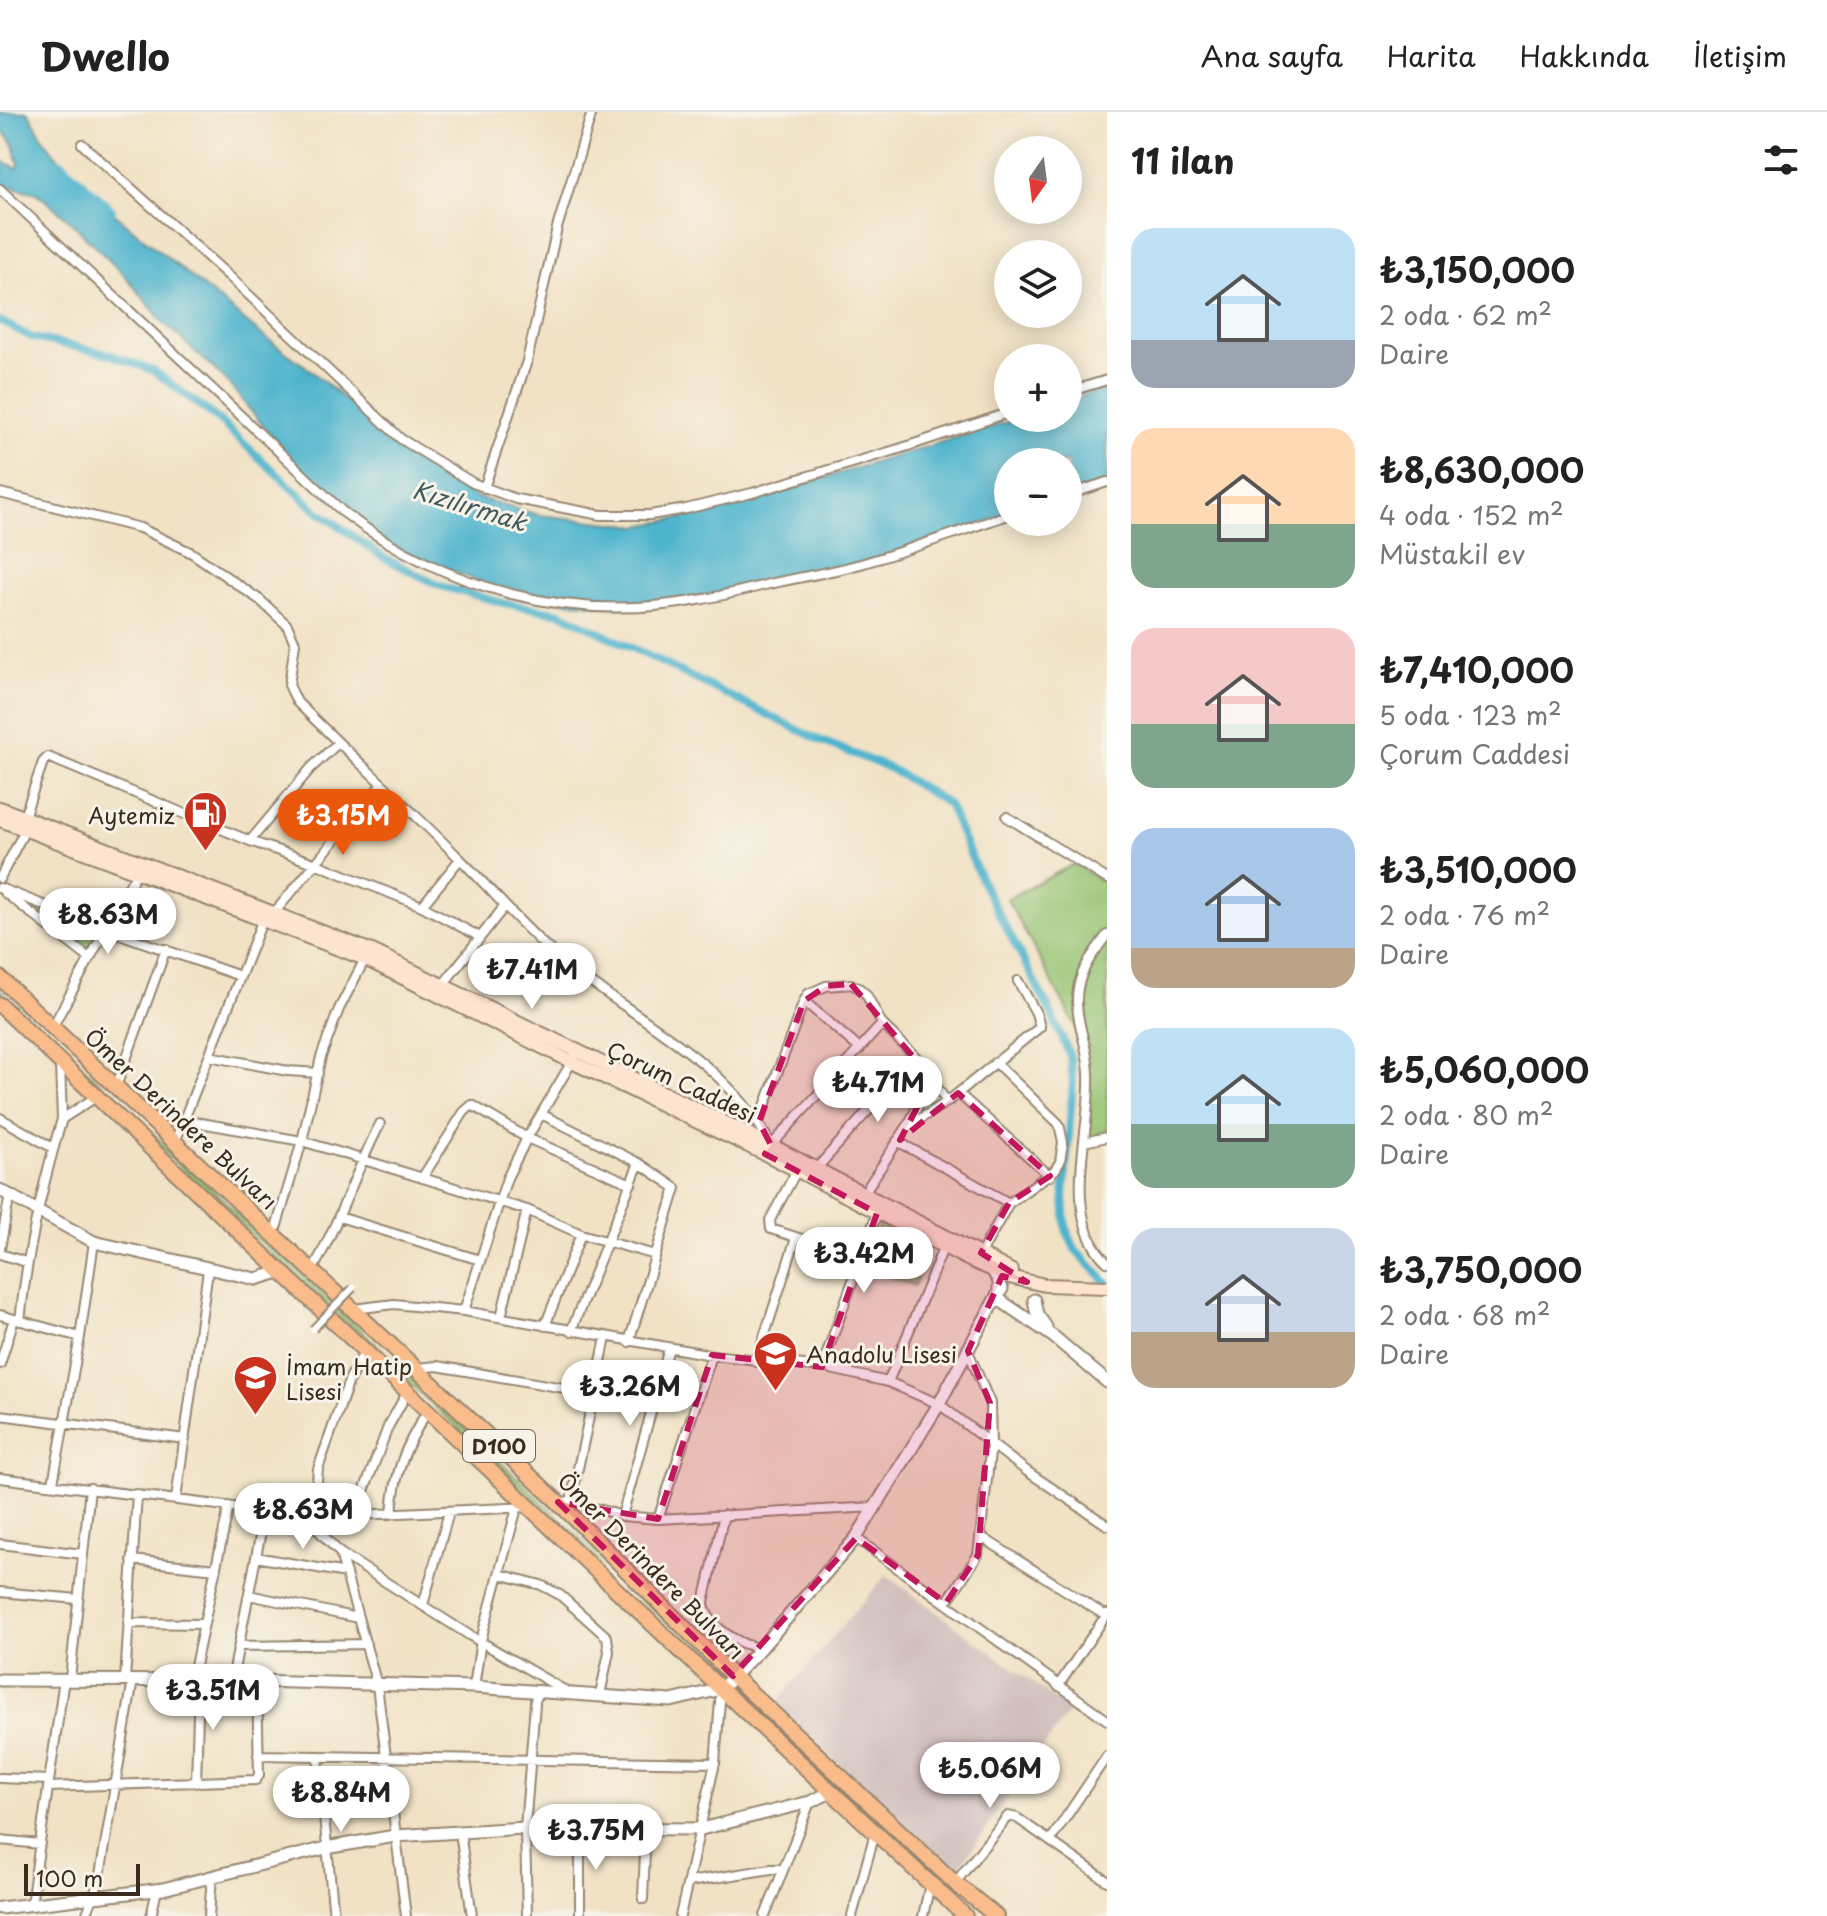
<!DOCTYPE html>
<html lang="tr">
<meta charset="utf-8">
<style>
:root{--surface:#fff;--page:#f2f2f2;--text:#222;--muted:#767676;--line:#e0e0e0;--accent:#ea580c}
body{margin:0;font-family:"Playpen Sans",sans-serif;background:var(--page);color:var(--text);height:100vh;display:flex;flex-direction:column;font-size:30px;white-space:nowrap}
*{box-sizing:border-box;margin:0}
p{font-size:26px;color:var(--muted)}
.icon{flex:none;width:44px;height:44px;fill:none;stroke:currentColor;stroke-width:2;stroke-linecap:round;stroke-linejoin:round}
.map{position:relative;flex:1;overflow:hidden}
.panel{display:flex;flex-direction:column;background:var(--surface);width:720px}
.panel>*{flex:none}
.needle{width:52px;rotate:194deg}
.fabs{position:absolute;left:994px;top:24px;display:grid;gap:16px}
.fabs a{display:grid;place-items:center;width:88px;height:88px;border-radius:50%;background:var(--surface);box-shadow:0 4px 20px #0003;font-size:40px}
.scale{position:absolute;left:24px;bottom:20px;width:116px;box-sizing:border-box;padding-left:8px;border:4px solid #3b2a1e;border-top:0;font-size:22px;line-height:28px;white-space:nowrap;color:#3b2a1e;-webkit-text-stroke:6px #f7f3e8;paint-order:stroke}
.price{position:absolute;translate:-50% -68px;padding:0 18px;border-radius:28px;background:#fff;color:#222;font-size:26px;line-height:52px;filter:drop-shadow(0 2px 4px #0008)}
.price::after{content:'';position:absolute;left:50%;top:48px;width:24px;height:18px;margin-left:-12px;background:inherit;clip-path:polygon(0 0,100% 0,50% 100%)}
.price.selected{background:var(--accent);color:#fff}
ul{padding:0;list-style:none}
li{display:flex;align-items:center;gap:24px;height:200px;padding:0 24px}
li span{display:grid;place-items:center;flex:none;width:224px;height:160px;border-radius:24px;color:#555}
li>.icon{margin-inline-start:auto}
span .icon{width:96px;height:96px;fill:#fffc;stroke-width:1}
li b{font-size:34px}
h2{display:flex;justify-content:space-between;align-items:center;height:96px;padding:0 24px;font-size:34px}
header{display:flex;align-items:center;gap:48px;box-sizing:border-box;height:112px;padding:0 40px;background:var(--surface);border-bottom:2px solid var(--line)}
header strong{font-size:38px}
nav{display:flex;gap:44px;margin-inline-start:auto;font-size:28px}
main{display:flex;flex:1;min-height:0}
.map>svg:first-child{display:block}
.industrial{fill:#d1bfbd}
.green{fill:#96c372;stroke:#687648;stroke-width:2}
.water{fill:#4eb4cd;stroke:#446f76;stroke-width:2}
.lines{fill:none;stroke-linecap:round;stroke-linejoin:round}
.canal{stroke:#4eb4cd;stroke-width:8}
.river{stroke:#4eb4cd;stroke-width:14}
.minor-casing{stroke:#968672;stroke-width:12}
.tertiary-casing{stroke:#968672;stroke-width:15}
.secondary-casing{stroke:#968672;stroke-width:16}
.trunk-casing{stroke:#968672;stroke-width:18}
.minor{stroke:#fff;stroke-width:8}
.tertiary{stroke:#fff;stroke-width:11}
.secondary{stroke:#fde4d0;stroke-width:12}
.trunk{stroke:#f9bc8a;stroke-width:14}
.pedestrian-bridge-casing{stroke:#968672;stroke-width:10;stroke-linecap:butt}
.pedestrian-bridge{stroke:#fff;stroke-width:6}
.marked{fill:#c2185b;fill-opacity:0.2;stroke:#c2185b;stroke-width:6;stroke-dasharray:16 10;stroke-linejoin:round}
.labels{text-anchor:middle;dominant-baseline:central;stroke-width:6;stroke-linejoin:round;paint-order:stroke}
.shield{fill:#f7f3e8;stroke:#73665b;stroke-width:2}
.shield-label{font-size:20px;font-weight:bold;fill:#3b2a1e}
.poi-label{font-size:22px;fill:#3b2a1e;stroke:#f7f3e8;text-anchor:start}
.street-label{font-size:22px;fill:#3b2a1e;stroke:#f7f3e8}
.water-label{font-size:24px;font-style:italic;fill:#425a5b;stroke:#f7f3e8}
</style>
<header>
<strong>Dwello</strong>
<nav><a>Ana sayfa</a><a>Harita</a><a>Hakkında</a><a>İletişim</a></nav>
</header>
<main>
<div class="map">
<svg width="1107" height="1804" viewBox="0 0 1107 1804">
<rect width="100%" height="100%" fill="#f7f3e8"/>
<filter id="ink" filterUnits="userSpaceOnUse"><feTurbulence type="fractalNoise" baseFrequency=".0125" numOctaves="2"/><feDisplacementMap in="SourceGraphic" scale="16" xChannelSelector="R" yChannelSelector="G"/><feConvolveMatrix kernelMatrix="1 2 1 2 8 2 1 2 1" color-interpolation-filters="sRGB"/></filter>
<filter id="wash" filterUnits="userSpaceOnUse"><feTurbulence type="fractalNoise" baseFrequency=".006" numOctaves="4" result="noise"/><feDisplacementMap in="SourceGraphic" scale="32" xChannelSelector="R" yChannelSelector="G"/><feGaussianBlur stdDeviation="1.8" result="paint"/><feColorMatrix in="noise" values="0 0 0 0 0 0 0 0 0 0 0 0 0 0 0 0 0 1.4 0 .05"/><feComposite in="paint" operator="in"/></filter>
<g filter="url(#wash)">
<rect width="100%" height="100%" fill="#f1e2c5"/>
<path class="industrial" d="M886,1463L1070,1598L953,1764L776,1591Z"/>
<path class="green" d="M1074,752L1107,772V1025L1084,1030L1085,970L1080,922L1007,787Z
M31,794L99,820L87,841Z
M0,877L638,1480L675,1516L635,1483L0,886Z
M880,1110L925,1136V1148L914,1174L864,1154Z"/>
<path class="water" d="M0,0H28L43,26L80,74L262,223L309,257L412,345L478,386L539,403L639,414L713,400L1020,306H1068V288L1107,276V370L1068,383V350H1008V403L864,451L696,488L622,495L514,484L389,433L306,367L226,268L163,210L127,166L67,106L37,81L0,72V62L3,60L0,48L17,56L19,53L14,33L0,16Z"/>
<g class="lines">
<path class="canal" d="M0,209L33,226L109,242L154,259L215,305L316,398L384,446L440,474L503,491L561,501L819,628L891,657L948,692L983,772L1047,893L1070,944L1073,970L1064,1083L1066,1117L1075,1137L1107,1171"/>
<path class="river" d="M60,53L109,99"/>
</g>
</g>
<g filter="url(#ink)">
<g class="lines">
<defs>
<path id="minor" d="M82,32L231,166L401,327L473,371L516,387L601,403H650L686,397L752,381L902,336L1008,301
M0,77L343,400C445,477 570,512 698,488C722,484 745,478 769,472C800,465 833,460 864,451C912,437 960,419 1008,403
M1068,280L1107,268
M484,376L527,249L557,116L592,0
M0,381L140,416L192,441L260,488L287,513L295,531L289,573L297,590C350,643 406,693 459,746C493,779 522,815 558,845C629,905 727,947 771,1033
M1068,383L1107,370
M1007,705L1107,767
M250,729L317,752L422,794
M460,747L422,794L480,825
M0,766L25,718L24,705L43,650L48,645L250,729L311,656L338,631
M0,776L105,817L240,864
M4,780L89,846
M274,801L381,673
M1107,823C1095,839 1082,855 1078,876C1073,905 1088,932 1089,961C1092,1019 1059,1105 1107,1150
M442,874L504,795
M804,889L860,937
M53,914L137,760
M209,944L288,959L318,961
M60,952L62,1007L96,985
M116,975L166,837
M958,981L1050,1064
M541,1002L639,1051L676,1076L629,1230
M0,1006L53,1036
M184,1008L302,1029L527,1098L581,1122L655,1143
M759,1010L804,889L808,882L826,874L851,872L859,876L866,882L882,912L916,945L947,990
M907,1015L947,990L1040,915L1036,901L1018,869
M897,1029L1009,1091
M175,1030L263,807
M1084,1030L1107,1025
M769,1036L882,912
M816,1057L916,945
M797,1058L770,1108L771,1117L860,1146
M422,1066L464,1000L472,993L527,1026L631,1072
M864,1081L907,1015L932,967
M339,1105L480,1148
M274,1123L302,1029L321,945L339,897L365,847
M0,1137L10,1082
M981,1141L1009,1091L1055,1058L1060,1050L1063,1030L1059,1012L995,950
M0,1142L26,1150
M312,1159C339,1112 355,1060 380,1012
M354,1197L394,1192L464,1199L712,1243L822,1255L888,1270L939,1292L1028,1360L1107,1413
M464,1199L507,1066L527,1026L577,941
M0,1203L80,1225
M501,1205L527,1098
M20,1209C27,1139 42,1074 62,1007
M545,1214L581,1122
M571,1219L639,1051
M365,1239L350,1266L318,1357L314,1405L318,1418L340,1441L469,1523L569,1581
M756,1250L796,1126
M0,1252L14,1207
M822,1255L877,1101
M417,1256L437,1254L593,1281
M888,1270L944,1134
M0,1303L185,1327
M0,1366L314,1405L529,1395
M53,1371L80,1225L94,1130
M176,1387L208,1158
M571,1389L606,1226
M560,1390L571,1389L622,1404L658,1407L876,1395
M392,1402C395,1358 405,1335 428,1298
M355,1403L388,1315L408,1279
M724,1403L704,1490C705,1513 740,1534 761,1536
M622,1404L669,1236
M658,1407L712,1243
M980,1424L1106,1504
M856,1426L1107,1608
M0,1432L83,1442
M340,1441L377,1573L406,1804
M256,1445L346,1461
M132,1448L216,1457
M499,1462L541,1473L560,1483L607,1525L609,1540L600,1583
M0,1480L78,1487
M249,1483L358,1506
M946,1491L978,1443L991,1333L990,1291L968,1239
M423,1493L449,1400
M128,1511L204,1512
M239,1534L366,1532
M70,1567L90,1376
M125,1568L137,1382
M192,1568L229,1394
M232,1568L265,1399
M1058,1574L1107,1502
M474,1575L481,1528L517,1396
M258,1643L715,1651
M318,1644L334,1804
M1107,1644L1050,1729L1107,1769
M0,1666L49,1668
M196,1671L199,1568
M48,1675L256,1668L259,1663L257,1569
M580,1716V1804
M460,1720L472,1804
M0,1728L40,1732
M689,1770L771,1757H783
M955,1771L1008,1704L1017,1706L1050,1729
M643,1787L646,1716
M31,1792L64,1567
M86,1804L99,1769L133,1568
M151,1804L157,1778
M209,1804L212,1764
M527,1804L525,1716L536,1579
M680,1804L715,1651L721,1577
M765,1804L810,1690
M852,1804L875,1721
M923,1804L930,1772"/>
<path id="tertiary" d="M0,1078L94,1130L256,1167L283,1159
M1002,1177L998,1183L1001,1189L1054,1225L1107,1270
M1034,1188L1037,1202L1046,1215
M0,1568L257,1569L474,1575L671,1589L721,1577L761,1536L856,1426L939,1292L999,1180V1169L992,1158
M0,1796L163,1777L326,1736L395,1724L525,1716L701,1717L810,1690L831,1680"/>
<path id="secondary" d="M0,696L372,839L771,1033L1012,1159
M0,708L365,847L572,950L765,1042L971,1149L1009,1165L1045,1173L1107,1175"/>
<path id="trunk" d="M0,866L558,1390L733,1564L955,1771L996,1804
M0,893L721,1577L965,1804"/>
</defs>
<use href="#minor" class="minor-casing"/>
<use href="#tertiary" class="tertiary-casing"/>
<use href="#secondary" class="secondary-casing"/>
<use href="#trunk" class="trunk-casing"/>
<use href="#minor" class="minor"/>
<use href="#tertiary" class="tertiary"/>
<use href="#secondary" class="secondary"/>
<use href="#trunk" class="trunk"/>
<defs>
<path id="pedestrian-bridge" d="M313,1217L353,1176"/>
</defs>
<use href="#pedestrian-bridge" class="pedestrian-bridge-casing"/>
<use href="#pedestrian-bridge" class="pedestrian-bridge"/>
</g>
</g>
<path class="marked" d="M851,872L932,967L900,1028L958,981L1050,1064L1009,1091L981,1141L1027,1170L1002,1164L968,1239L990,1291L978,1443L946,1491L856,1426L733,1564L558,1390L658,1407L712,1243L822,1255L877,1101L765,1042L771,1033L759,1010L804,889L826,874Z"/>
<defs>
<symbol id="fuel-pin" viewBox="-11 -11 22 30"><path d="M0 17L-7.5 6A9.5 9.5 0 1 1 7.5 6Z" fill="#c8321e" stroke="#f7f3e8"/><path d="M-5.5-6h7V0h2V4h1.3V-2.5L3-4.5l.8-.8L6-3V5H2.5V1h-1V6h-7ZM-4.2-4.7v3.2H.2V-4.7Z" fill="#fff"/></symbol>
<symbol id="school-pin" viewBox="-11 -11 22 30"><path d="M0 17L-7.5 6A9.5 9.5 0 1 1 7.5 6Z" fill="#c8321e" stroke="#f7f3e8"/><path d="M0-5L7-2L0 1L-7-2ZM-4 1L0 2.5L4 1V4Q0 6-4 4Z" fill="#fff"/></symbol>
</defs>
<g fill-rule="evenodd">
<use href="#fuel-pin" x="180" y="676" width="51" height="69"/>
<use href="#school-pin" x="750" y="1216" width="51" height="69"/>
<use href="#school-pin" x="230" y="1240" width="51" height="69"/>
</g>
<g class="labels">
<rect class="shield" x="463" y="1318" width="72" height="32" rx="6"/>
<g class="shield-label">
<text x="499" y="1334">D100</text>
</g>
<g class="poi-label">
<text x="175" y="702" text-anchor="end">Aytemiz</text>
<text x="806" y="1241">Anadolu Lisesi</text>
<text x="286" y="1253">İmam Hatip<tspan x="286" dy="25">Lisesi</tspan></text>
</g>
<g class="street-label">
<text transform="translate(682 969) rotate(25)">Çorum Caddesi</text>
<text transform="translate(182 1006) rotate(43)">Ömer Derindere Bulvarı</text>
<text transform="translate(652 1453) rotate(45)">Ömer Derindere Bulvarı</text>
</g>
<g class="water-label">
<text transform="translate(470 393) rotate(17)">Kızılırmak</text>
</g>
</g>
</svg>
<div class="fabs">
<a><svg class="needle" viewBox="-14 -14 28 28"><path d="M0-13l5 13h-10z" fill="#e53935"/><path d="M0 13l5-13h-10z" fill="#767676"/></svg></a>
<a><svg class="icon" aria-label="layers" viewBox="0 0 24 24"><path d="M12 4l9 5-9 5-9-5zM3 14l9 5 9-5"/></svg></a>
<a>+</a>
<a>−</a>
</div>
<div class="scale">100 m</div>
<b class="price selected" style="left:343px;top:745px">₺3.15M</b>
<b class="price" style="left:108px;top:844px">₺8.63M</b>
<b class="price" style="left:532px;top:899px">₺7.41M</b>
<b class="price" style="left:878px;top:1012px">₺4.71M</b>
<b class="price" style="left:864px;top:1183px">₺3.42M</b>
<b class="price" style="left:630px;top:1316px">₺3.26M</b>
<b class="price" style="left:303px;top:1439px">₺8.63M</b>
<b class="price" style="left:213px;top:1620px">₺3.51M</b>
<b class="price" style="left:990px;top:1698px">₺5.06M</b>
<b class="price" style="left:341px;top:1722px">₺8.84M</b>
<b class="price" style="left:596px;top:1760px">₺3.75M</b>
</div>
<section class="panel">
<h2>11 ilan<svg class="icon" aria-label="filters" viewBox="0 0 24 24"><path d="M4 7h16M4 17h16"/><circle cx="9" cy="7" r="2"/><circle cx="15" cy="17" r="2"/></svg></h2>
<ul>
<li><span style="background:linear-gradient(#bfe0f5 70%,#9aa5b1 0)"><svg class="icon" aria-label="home" viewBox="0 0 24 24"><path d="M3 11l9-7 9 7M6 9v11h12V9"/></svg></span><div><b>₺3,150,000</b><p>2 oda · 62 m²</p><p>Daire</p></div></li>
<li><span style="background:linear-gradient(#ffd9b3 60%,#7fa58c 0)"><svg class="icon" aria-label="home" viewBox="0 0 24 24"><path d="M3 11l9-7 9 7M6 9v11h12V9"/></svg></span><div><b>₺8,630,000</b><p>4 oda · 152 m²</p><p>Müstakil ev</p></div></li>
<li><span style="background:linear-gradient(#f6c9c9 60%,#7fa58c 0)"><svg class="icon" aria-label="home" viewBox="0 0 24 24"><path d="M3 11l9-7 9 7M6 9v11h12V9"/></svg></span><div><b>₺7,410,000</b><p>5 oda · 123 m²</p><p>Çorum Caddesi</p></div></li>
<li><span style="background:linear-gradient(#a9c7e8 75%,#b9a48a 0)"><svg class="icon" aria-label="home" viewBox="0 0 24 24"><path d="M3 11l9-7 9 7M6 9v11h12V9"/></svg></span><div><b>₺3,510,000</b><p>2 oda · 76 m²</p><p>Daire</p></div></li>
<li><span style="background:linear-gradient(#bfe0f5 60%,#7fa58c 0)"><svg class="icon" aria-label="home" viewBox="0 0 24 24"><path d="M3 11l9-7 9 7M6 9v11h12V9"/></svg></span><div><b>₺5,060,000</b><p>2 oda · 80 m²</p><p>Daire</p></div></li>
<li><span style="background:linear-gradient(#c9d6e8 65%,#b9a48a 0)"><svg class="icon" aria-label="home" viewBox="0 0 24 24"><path d="M3 11l9-7 9 7M6 9v11h12V9"/></svg></span><div><b>₺3,750,000</b><p>2 oda · 68 m²</p><p>Daire</p></div></li>
</ul>
</section>
</main>
